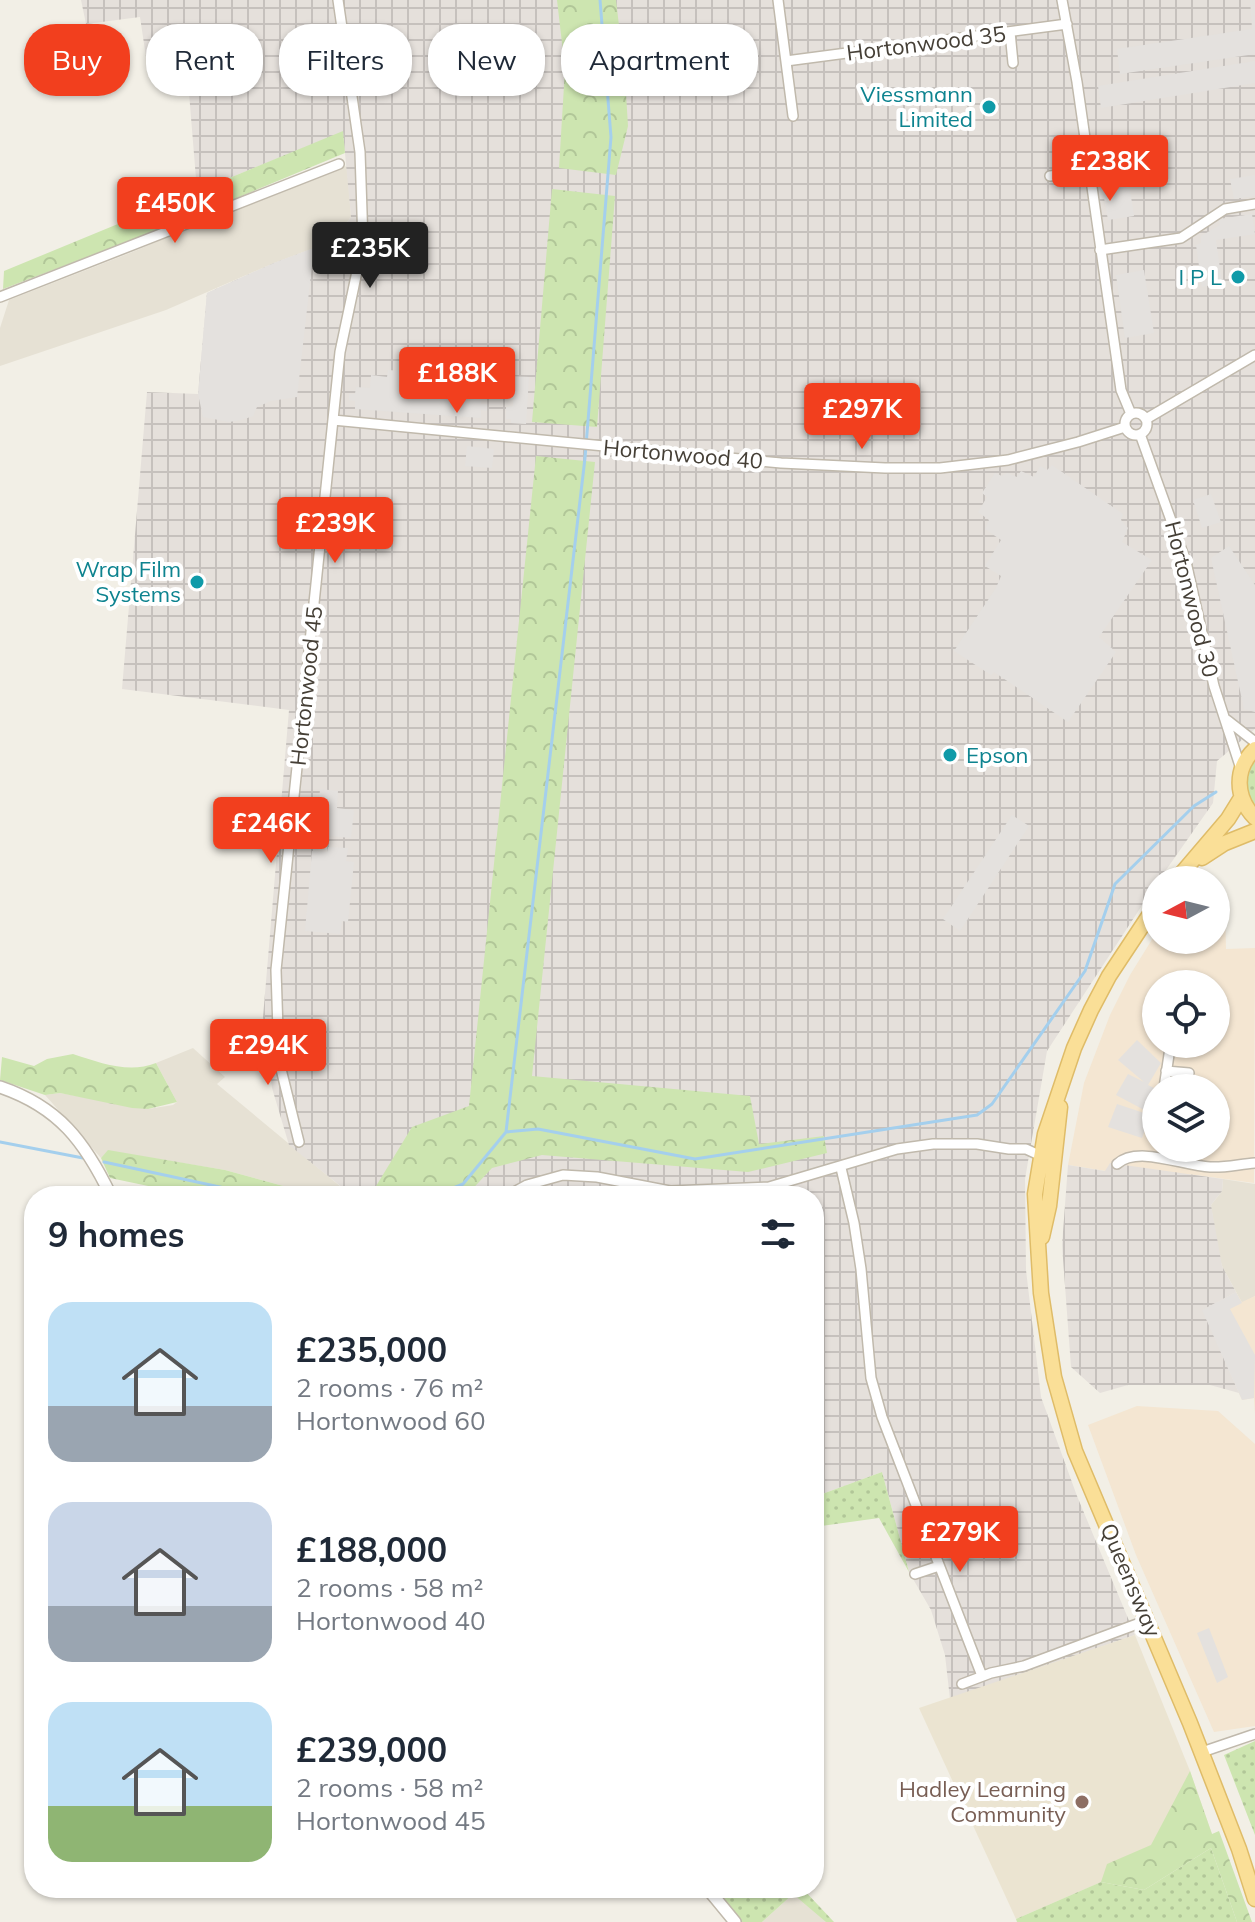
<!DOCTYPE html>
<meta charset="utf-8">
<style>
:root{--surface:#fff;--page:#f2f2f3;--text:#1f2937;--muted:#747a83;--accent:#f23f1e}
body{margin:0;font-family:Mulish,sans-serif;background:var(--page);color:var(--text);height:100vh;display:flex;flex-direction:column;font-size:30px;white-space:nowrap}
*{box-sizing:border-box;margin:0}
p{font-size:26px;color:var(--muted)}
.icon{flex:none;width:44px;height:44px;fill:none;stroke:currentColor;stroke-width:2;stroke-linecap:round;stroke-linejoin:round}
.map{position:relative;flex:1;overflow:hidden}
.side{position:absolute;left:24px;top:1186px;width:800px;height:712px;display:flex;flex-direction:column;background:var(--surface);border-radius:32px;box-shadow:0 2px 6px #0004}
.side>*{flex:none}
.hud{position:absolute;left:24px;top:24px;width:800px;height:72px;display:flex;gap:16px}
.needle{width:52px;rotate:263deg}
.fabs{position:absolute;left:1142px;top:866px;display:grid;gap:16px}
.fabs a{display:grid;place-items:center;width:88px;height:88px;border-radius:50%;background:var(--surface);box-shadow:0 2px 6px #0004;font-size:40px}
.price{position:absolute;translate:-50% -68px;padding:0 18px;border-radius:8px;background:var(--accent);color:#fff;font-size:26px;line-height:52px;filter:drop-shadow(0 2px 4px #0008)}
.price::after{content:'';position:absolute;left:50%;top:48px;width:24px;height:18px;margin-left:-12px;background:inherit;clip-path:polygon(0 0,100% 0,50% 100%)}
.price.current{background:#222;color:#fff}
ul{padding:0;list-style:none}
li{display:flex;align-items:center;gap:24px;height:200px;padding:0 24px}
li span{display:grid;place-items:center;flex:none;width:224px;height:160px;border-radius:24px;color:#555}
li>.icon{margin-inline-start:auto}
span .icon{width:96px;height:96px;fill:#fffc;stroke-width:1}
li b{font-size:34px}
h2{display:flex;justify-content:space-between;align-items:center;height:96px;padding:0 24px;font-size:34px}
.tag{padding:0 28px;border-radius:32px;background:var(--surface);box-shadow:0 2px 6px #0004;font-size:28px;line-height:72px}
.tag.current{background:var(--accent);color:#fff}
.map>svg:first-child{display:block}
.residential{fill:#e6e1d4}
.commercial{fill:#f4e6d2;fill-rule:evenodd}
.industrial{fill:url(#industrial-grid)}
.education{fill:#ebe4d1}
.green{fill:url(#green-dots)}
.forest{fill:url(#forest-crowns)}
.parking{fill:#e4e1de}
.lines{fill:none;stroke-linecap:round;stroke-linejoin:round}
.stream{stroke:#a4cfed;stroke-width:3}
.minor-casing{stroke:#c0b9ac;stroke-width:12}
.tertiary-casing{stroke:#c0b9ac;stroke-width:14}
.primary-casing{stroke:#dfbc68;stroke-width:17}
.minor{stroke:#fff;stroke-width:9}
.tertiary{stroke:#fff;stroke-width:11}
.primary{stroke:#fadf97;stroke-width:14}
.culture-dot{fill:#0f9aa8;stroke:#fff;stroke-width:3}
.education-dot{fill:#8d6e63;stroke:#fff;stroke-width:3}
.labels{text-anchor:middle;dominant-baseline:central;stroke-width:8;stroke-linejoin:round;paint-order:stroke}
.street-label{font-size:22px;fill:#453f36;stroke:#fff}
.culture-label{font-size:22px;fill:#0d838f;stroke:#fff;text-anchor:end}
.education-label{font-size:22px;fill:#785e54;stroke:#fff;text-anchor:end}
</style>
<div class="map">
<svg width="1255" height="1922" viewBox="0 0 1255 1922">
<defs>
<pattern id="industrial-grid" width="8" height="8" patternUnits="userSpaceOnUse" patternTransform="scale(2)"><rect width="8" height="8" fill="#e5e0db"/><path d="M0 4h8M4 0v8" fill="none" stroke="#c6c1bd"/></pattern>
<pattern id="green-dots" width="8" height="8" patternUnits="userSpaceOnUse" patternTransform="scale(2)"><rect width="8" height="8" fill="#cde5b0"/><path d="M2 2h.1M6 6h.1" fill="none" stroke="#b1c698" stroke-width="1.8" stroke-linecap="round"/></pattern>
<pattern id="forest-crowns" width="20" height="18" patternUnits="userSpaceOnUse" patternTransform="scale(2)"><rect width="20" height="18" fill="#cde5b0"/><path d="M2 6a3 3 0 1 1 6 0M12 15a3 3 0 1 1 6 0" fill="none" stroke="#b1c698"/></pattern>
</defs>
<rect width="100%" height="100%" fill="#f2efe6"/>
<path class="residential" d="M347,166L351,217L345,225L314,248L274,263L166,310L0,366V328L9,300L130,253L319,174Z
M193,1048L225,1077L217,1084L352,1196H320L225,1170L109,1151L101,1158L45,1095L60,1093L148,1109L173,1105L177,1102L156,1063Z
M1223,1179L1255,1184V1296L1242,1303L1222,1266L1217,1247L1211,1205L1222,1191Z
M793,1894L825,1918L826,1922H762Z"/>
<path class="commercial" d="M1216,897L1225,907L1226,949L1255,948L1254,1183L1196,1175L1106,1171L1068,1165L1084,1083L1110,1015L1130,975L1156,933V940H1216ZM1156,984H1216V1044H1156ZM1156,1088H1216V1148H1156Z
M1236,1292L1242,1302L1255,1296V1414L1254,1398L1242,1400L1202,1310Z
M1137,1406L1218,1411L1255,1444V1726L1214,1732L1136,1555L1088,1425Z"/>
<path class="industrial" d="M81,0H1255V729L1217,761L1213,803L1159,880H1156V884L1047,1051L1025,1179L1026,1270L1041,1397L1077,1496L1135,1635L950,1699L945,1655L931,1610L909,1572L882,1472L814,1497V1196H353L289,1145L272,1088L263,1017L289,710L122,689L147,392L198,394L207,293L274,263L314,248L345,225L351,217L343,132L197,191L186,56L146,57L140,17L86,24Z
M1110,1163L1223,1179L1222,1191L1211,1205L1222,1266L1236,1292L1203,1310L1239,1393L1210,1385H1128L1100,1393L1071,1367L1062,1245L1068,1165L1105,1171Z"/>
<path class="education" d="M1135,1635L1190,1771L1212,1834L1016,1919L919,1708Z"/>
<path class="green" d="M1255,760V807C1245,791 1245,776 1255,760Z
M882,1472L909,1572L879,1518L814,1527V1497Z
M1255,1741V1835L1224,1755Z
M1211,1848L1237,1922H1017L1016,1919L1101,1882L1144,1890Z
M717,1888H802L834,1922H826L793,1894L762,1922H741Z"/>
<path class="forest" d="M557,0H616L625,77L628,126L616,175L559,168L565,69Z
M343,131L345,153L174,224L3,289L4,271Z
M552,189L615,196L597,427L532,422Z
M536,456L595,462L532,1076L750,1096L759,1144L824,1136L827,1153L748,1172L542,1155L492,1168L466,1196H370L412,1127L469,1106Z
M73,1054C101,1063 129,1074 156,1063L177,1102L148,1109L132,1108L60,1093L45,1095L0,1080L2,1057L34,1066L47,1059Z
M108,1150L225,1170L320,1196H196L110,1178L101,1158Z
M1190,1771L1212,1834L1219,1831L1252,1922H1237L1211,1848L1144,1890L1101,1882L1107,1864L1151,1845Z"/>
<path class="parking" d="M1250,0H1255V54L1120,74L1117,49L1252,29Z
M1255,61V83L1101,108L1098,86Z
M1255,175V196L1234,199L1230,179Z
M1128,177L1134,216L1108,220L1101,181Z
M1252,214L1255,234L1216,240L1222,283L1202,287L1196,245L1201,243V236L1220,225L1219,219Z
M314,248L297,397L271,401L257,407L253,416L242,420L229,422L203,417L198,394L207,293L274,263Z
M1144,270L1154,333L1125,338L1116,275Z
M388,370L483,377V383L489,384L488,394H482L481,404H487V411L481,410V418L355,409V401L349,400V394H355L356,387L370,388L371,375L387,377Z
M509,376L529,377L526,424L511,423V419H506V407L513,406V395L508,394Z
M467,446L494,449L492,468L465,466Z
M1052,465L1123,514L1121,520L1128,528L1122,542L1152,560L1099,637L1116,652L1068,722L994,672L991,675L954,651L996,588L1001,576L985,566L1001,540L985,529L989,520L978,512L987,497L982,493L995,473L1002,476L1007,473L1017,477L1021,471L1034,477L1040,466L1047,470Z
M1211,494L1221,522L1202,528L1193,500Z
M1229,546L1255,585V712L1244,709L1211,558Z
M320,789L338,791L337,808L354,810L351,838L328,836V825L317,824Z
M1012,815L1029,826L960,931L943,919Z
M328,847L348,848L346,861L354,862L348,922L342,921L340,934L305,931L312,851L327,852Z
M1137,1040L1161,1063L1148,1085L1154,1088L1148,1112L1116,1095L1128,1074L1144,1082L1118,1060Z
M1117,1104L1150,1115L1142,1138L1108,1127Z
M1236,1292L1242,1303L1230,1309L1255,1355L1254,1398L1242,1400L1202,1310Z
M1209,1628L1228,1677L1217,1683L1197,1633Z"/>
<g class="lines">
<path class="stream" d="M506,1132L538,1129L695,1159L977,1115L992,1104L1085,971L1115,884L1194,806L1216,792
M0,1142L83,1158
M104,1162L262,1196
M434,1196L463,1184L506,1132L585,458L611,137L600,0"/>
<defs>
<path id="minor" d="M778,0L793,116
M1062,0L1077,82L1121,390L1131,414
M1010,32L1013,63
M786,61L1067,24
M1050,176L1089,171
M1100,250L1181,238L1225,209L1255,204
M0,297L339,164
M1125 424a11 11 0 1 1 22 0a11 11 0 1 1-22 0Z
M1146,419L1255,355
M333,420L781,463L885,468H940L1008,460L1078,442L1125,427
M1140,434L1186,562L1214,686L1241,769
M1227,720L1255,742
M1166,1071L1189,1073
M1164,1088L1170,1048
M299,1142L279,1061L276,970L340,352L363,243L360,152L338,0
M1117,1164C1138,1145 1183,1166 1210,1167C1225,1168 1240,1164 1255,1163
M841,1168L854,1223L861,1269L871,1378L882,1417L982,1676
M507,1196L527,1185L563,1175L597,1177L670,1191L769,1187L897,1149L933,1144H977L1009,1149H1026L1039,1155
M915,1574L939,1566
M962,1684L991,1673L1024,1666L1148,1620
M1202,1752L1255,1734"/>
<path id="tertiary" d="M0,1087C59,1107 85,1142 111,1196
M707,1888L735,1922"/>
<path id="primary" d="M1255,749C1234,769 1235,797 1255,818
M1202,858L1225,843L1255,831
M1176,880L1228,819L1241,798
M1156,905L1109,976L1091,1010L1074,1048L1045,1134L1035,1194L1041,1293L1054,1377L1075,1451L1190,1723L1239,1849L1255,1899
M1042,1237L1049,1206L1060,1107"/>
</defs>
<use href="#minor" class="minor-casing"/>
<use href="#tertiary" class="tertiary-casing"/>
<use href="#primary" class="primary-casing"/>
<use href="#minor" class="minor"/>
<use href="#tertiary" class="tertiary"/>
<use href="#primary" class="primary"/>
</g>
<g class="culture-dot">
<circle cx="989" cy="107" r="8"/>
<circle cx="1238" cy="277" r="8"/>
<circle cx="197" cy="582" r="8"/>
<circle cx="950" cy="755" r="8"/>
</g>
<circle class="education-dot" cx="1082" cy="1802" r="8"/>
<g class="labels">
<g class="street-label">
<text transform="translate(926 43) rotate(-7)">Hortonwood 35</text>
<text transform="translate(683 454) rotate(5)">Hortonwood 40</text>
<text transform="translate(1192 599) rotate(76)">Hortonwood 30</text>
<text transform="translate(306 686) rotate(-84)">Hortonwood 45</text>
<text transform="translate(1131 1580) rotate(67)">Queensway</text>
</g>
<g class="culture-label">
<text x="973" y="94">Viessmann<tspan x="973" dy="25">Limited</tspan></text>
<text x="1222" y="277">I P L</text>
<text x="181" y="569">Wrap Film<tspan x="181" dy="25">Systems</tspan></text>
<text x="966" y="755" text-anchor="start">Epson</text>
</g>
<g class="education-label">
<text x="1066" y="1789">Hadley Learning<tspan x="1066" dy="25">Community</tspan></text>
</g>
</g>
</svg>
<div class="fabs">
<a><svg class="needle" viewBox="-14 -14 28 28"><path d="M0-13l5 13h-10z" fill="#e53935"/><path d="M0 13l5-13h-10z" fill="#747a83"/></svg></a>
<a><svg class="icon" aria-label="locate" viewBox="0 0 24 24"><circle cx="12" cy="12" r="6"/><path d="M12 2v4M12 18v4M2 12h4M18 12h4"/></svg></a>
<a><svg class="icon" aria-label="layers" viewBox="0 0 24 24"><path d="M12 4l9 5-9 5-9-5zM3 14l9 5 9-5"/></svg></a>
</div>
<b class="price" style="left:1110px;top:203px">£238K</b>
<b class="price" style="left:175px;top:245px">£450K</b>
<b class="price current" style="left:370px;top:290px">£235K</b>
<b class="price" style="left:457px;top:415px">£188K</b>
<b class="price" style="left:862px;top:451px">£297K</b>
<b class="price" style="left:335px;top:565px">£239K</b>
<b class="price" style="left:271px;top:865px">£246K</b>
<b class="price" style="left:268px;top:1087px">£294K</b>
<b class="price" style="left:960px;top:1574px">£279K</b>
<div class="hud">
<a class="tag current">Buy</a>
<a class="tag">Rent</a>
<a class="tag">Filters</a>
<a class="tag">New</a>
<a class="tag">Apartment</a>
</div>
<section class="side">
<h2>9 homes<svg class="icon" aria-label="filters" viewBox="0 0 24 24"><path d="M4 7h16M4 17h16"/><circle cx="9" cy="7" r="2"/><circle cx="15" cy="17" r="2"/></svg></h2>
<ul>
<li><span style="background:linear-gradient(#bfe0f5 65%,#9aa5b1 0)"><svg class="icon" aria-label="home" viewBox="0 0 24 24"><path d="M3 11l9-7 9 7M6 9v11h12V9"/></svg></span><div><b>£235,000</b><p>2 rooms · 76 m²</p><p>Hortonwood 60</p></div></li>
<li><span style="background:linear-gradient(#c9d6e8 65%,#9aa5b1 0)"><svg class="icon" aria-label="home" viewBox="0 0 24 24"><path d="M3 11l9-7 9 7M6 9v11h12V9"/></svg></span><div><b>£188,000</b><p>2 rooms · 58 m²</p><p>Hortonwood 40</p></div></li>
<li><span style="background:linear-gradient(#bfe0f5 65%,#8fb573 0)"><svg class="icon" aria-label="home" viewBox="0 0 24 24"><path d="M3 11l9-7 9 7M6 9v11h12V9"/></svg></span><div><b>£239,000</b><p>2 rooms · 58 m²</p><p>Hortonwood 45</p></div></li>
</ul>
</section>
</div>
